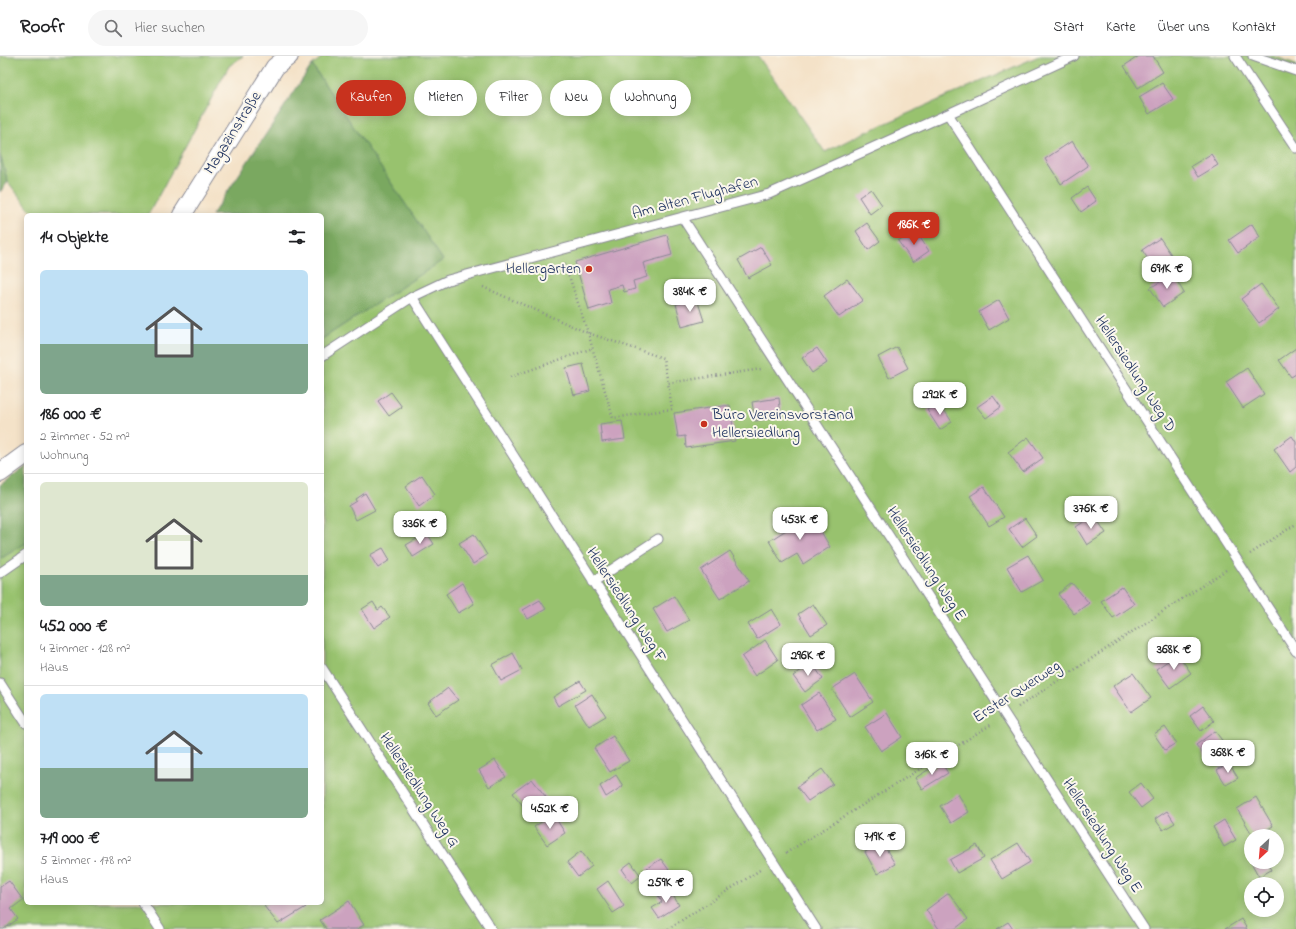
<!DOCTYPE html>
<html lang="de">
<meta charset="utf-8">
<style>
:root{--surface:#fff;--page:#f6f6f6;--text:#202124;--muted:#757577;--line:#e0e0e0;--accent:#c8321e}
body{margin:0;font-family:"Indie Flower",sans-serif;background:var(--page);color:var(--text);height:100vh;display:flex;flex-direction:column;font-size:15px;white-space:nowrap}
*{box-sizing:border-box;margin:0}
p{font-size:13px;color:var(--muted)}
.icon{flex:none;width:22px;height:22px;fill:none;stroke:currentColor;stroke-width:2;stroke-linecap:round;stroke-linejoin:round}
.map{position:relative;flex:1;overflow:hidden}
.details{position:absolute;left:24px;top:157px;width:300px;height:692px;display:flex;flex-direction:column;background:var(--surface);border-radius:6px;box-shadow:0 2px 10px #0003}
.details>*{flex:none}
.banner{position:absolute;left:336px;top:24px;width:380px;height:36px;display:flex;gap:8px}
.needle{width:26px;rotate:206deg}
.buttons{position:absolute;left:1244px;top:773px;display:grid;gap:8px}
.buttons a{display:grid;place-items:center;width:40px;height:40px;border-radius:50%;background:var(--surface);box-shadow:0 2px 10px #0003;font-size:20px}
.price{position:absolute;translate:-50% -34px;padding:0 9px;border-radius:8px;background:#fff;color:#222;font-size:13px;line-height:26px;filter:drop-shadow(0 1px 2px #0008)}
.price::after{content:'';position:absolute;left:50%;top:24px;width:12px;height:9px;margin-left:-6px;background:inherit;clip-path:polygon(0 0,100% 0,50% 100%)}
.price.current{background:var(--accent);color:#fff}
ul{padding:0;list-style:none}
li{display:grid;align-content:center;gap:8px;height:212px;padding:0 16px}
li+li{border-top:1px solid var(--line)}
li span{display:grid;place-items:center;height:124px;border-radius:6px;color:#555}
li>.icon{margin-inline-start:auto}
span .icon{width:72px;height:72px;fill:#fffc;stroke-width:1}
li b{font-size:17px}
h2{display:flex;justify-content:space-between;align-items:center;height:48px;padding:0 16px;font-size:17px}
.pill{padding:0 14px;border-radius:18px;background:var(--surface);box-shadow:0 2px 10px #0003;font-size:14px;line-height:36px}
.pill.current{background:var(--accent);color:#fff}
header{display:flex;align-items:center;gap:24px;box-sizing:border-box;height:56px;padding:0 20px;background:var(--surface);border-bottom:1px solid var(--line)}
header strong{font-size:19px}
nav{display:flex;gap:22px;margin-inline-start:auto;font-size:14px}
.search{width:280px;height:36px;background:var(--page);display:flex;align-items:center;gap:10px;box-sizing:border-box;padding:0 14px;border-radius:22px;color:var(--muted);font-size:15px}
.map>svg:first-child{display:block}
.green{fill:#98c26e;stroke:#5a7866;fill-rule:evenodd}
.forest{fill:#7aa861;stroke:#4a6c60}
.building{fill:#cca2bf}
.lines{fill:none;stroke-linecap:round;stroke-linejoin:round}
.service-casing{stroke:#888893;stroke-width:11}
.minor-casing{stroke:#888893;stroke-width:20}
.path{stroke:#888893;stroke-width:2.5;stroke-dasharray:1 3;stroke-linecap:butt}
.service{stroke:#fff;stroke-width:9}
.minor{stroke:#fff;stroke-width:18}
.poi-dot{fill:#c8321e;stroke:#fbf7ec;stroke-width:1.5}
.labels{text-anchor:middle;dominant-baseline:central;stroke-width:4;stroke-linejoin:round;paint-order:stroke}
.street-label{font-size:16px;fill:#1b2f5e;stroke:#fbf7ec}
.poi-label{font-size:16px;fill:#1b2f5e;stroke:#fbf7ec;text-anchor:end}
</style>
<header>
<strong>Roofr</strong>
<div class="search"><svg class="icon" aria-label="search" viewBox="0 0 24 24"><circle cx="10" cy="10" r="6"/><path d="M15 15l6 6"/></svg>Hier suchen</div>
<nav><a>Start</a><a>Karte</a><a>Über uns</a><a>Kontakt</a></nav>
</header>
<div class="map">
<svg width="1296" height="873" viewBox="0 0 1296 873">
<rect width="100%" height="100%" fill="#fbf7ec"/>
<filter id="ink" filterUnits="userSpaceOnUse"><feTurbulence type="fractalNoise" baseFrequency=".025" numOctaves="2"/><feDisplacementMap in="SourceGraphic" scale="8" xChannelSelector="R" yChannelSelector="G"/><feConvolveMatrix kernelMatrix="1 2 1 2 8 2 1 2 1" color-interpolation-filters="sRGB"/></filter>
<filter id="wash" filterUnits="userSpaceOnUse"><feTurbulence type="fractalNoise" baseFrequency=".012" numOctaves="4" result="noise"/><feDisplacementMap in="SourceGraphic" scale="16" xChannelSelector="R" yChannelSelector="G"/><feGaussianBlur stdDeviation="0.9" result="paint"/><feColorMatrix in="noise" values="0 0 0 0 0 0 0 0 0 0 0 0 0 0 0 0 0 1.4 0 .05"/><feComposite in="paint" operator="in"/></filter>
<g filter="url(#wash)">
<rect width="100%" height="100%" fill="#f4e2c8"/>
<path class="green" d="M0,0H243L229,10L148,159H40L30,154L8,126L0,99Z
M324,0H758L825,96L857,80L1039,0H1273L1296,8V873H0V503L26,487V847H322V283L442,204L312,9ZM1251,780H1277V806H1251ZM1251,828H1277V854H1251Z"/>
<path class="forest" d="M312,9L443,204L322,283V159H212Z
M0,99L8,126L0,136Z
M26,410V487L0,503V429Z"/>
<g id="blocks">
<path class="building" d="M1139,0H1153L1163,16L1138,32L1124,10Z
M1162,27L1173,43L1149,58L1139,41Z
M1072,85L1088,110L1061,128L1045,103Z
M1211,98L1218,109L1198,121L1191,110Z
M1087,131L1096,145L1081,156L1072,142Z
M871,133L882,149L870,158L859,141Z
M867,167L880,185L868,194L856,175Z
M1252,168L1260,181L1238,197L1229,184Z
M915,174L929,195L913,206L898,185Z
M667,179L672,199L643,207L647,221L633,225L635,233L624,236L622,229L608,233L611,247L589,254L575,206Z
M1160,182L1174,203L1156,215L1142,194Z
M761,191L772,209L748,222L738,204Z
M1173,218L1184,237L1163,251L1150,232Z
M847,223L863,244L839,261L824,240Z
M1261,228L1279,253L1259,267L1241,243Z
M697,243L704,265L682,271L676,248Z
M999,244L1009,262L989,274L979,256Z
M897,291L908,312L889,322L878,301Z
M817,292L827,307L812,317L802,302Z
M1296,292V318L1291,321L1279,304Z
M583,308L590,335L574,339L566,312Z
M1247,312L1264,338L1243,352L1226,326Z
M391,336L402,351L389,360L378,345Z
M993,340L1001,351L986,362L977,351Z
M779,342L781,361L755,365L752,346Z
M939,346L952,366L940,374L927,354Z
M730,349L735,385L686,392L685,380L678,381L674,357Z
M622,365L625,383L602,386L600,368Z
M1292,380L1296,386V411L1290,416L1274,393Z
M1028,381L1043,402L1023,416L1008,396Z
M422,419L435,438L419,450L406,430Z
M984,431L1004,461L989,470L970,440Z
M365,437L375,454L356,464L349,450L357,445L356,443Z
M811,458L830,491L803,508L797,498L782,507L769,485Z
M1094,459L1106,477L1087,489L1076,471Z
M1025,462L1037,480L1022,491L1009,473Z
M427,477L434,488L413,501L406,489Z
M474,478L487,499L473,508L459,487Z
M383,492L390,504L378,512L370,499Z
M730,495L749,525L720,543L701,514Z
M1028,499L1043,524L1022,536L1007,511Z
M462,527L474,548L458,557L446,538Z
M1072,527L1089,547L1074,558L1058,538Z
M1122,531L1134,548L1113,562L1101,545Z
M674,540L689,564L667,576L653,553Z
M540,544L546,553L528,563L523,554Z
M373,546L378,554L382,551L390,561L374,572L362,553Z
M813,548L827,569L811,579L798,558Z
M772,553L781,568L757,583L748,568Z
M765,584L778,604L755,620L742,601Z
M513,597L522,614L501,625L492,609Z
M1178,598L1191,617L1170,632L1156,613Z
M812,607L823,623L805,636L793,620Z
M1133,617L1151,642L1131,656L1113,630Z
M855,618L873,646L850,661L832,633Z
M580,625L586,634L558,650L553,641Z
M448,632L458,644L436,659L428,647Z
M819,637L836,663L817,674L801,649Z
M592,638L606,660L589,670L575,649Z
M1203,650L1214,665L1201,675L1190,660Z
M887,657L902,681L881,695L865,671Z
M1165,671L1176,687L1165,694L1154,678Z
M1215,675L1230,695L1211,709L1196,689Z
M613,680L629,705L610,716L594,692Z
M495,704L506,721L489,731L479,714Z
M941,706L948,717L922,733L915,722Z
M1229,707L1238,722L1226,729L1217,714Z
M822,713L833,728L808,745L797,731Z
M616,719L623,730L606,741L600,730Z
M532,723L549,745L530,759L513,737Z
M1141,727L1153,743L1141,752L1129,736Z
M958,738L969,756L951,767L940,750Z
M1256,741L1273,770L1257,780H1253L1237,753Z
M1167,755L1175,767L1163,774L1155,763Z
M553,758L565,777L547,789L534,771Z
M1224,764L1236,784L1224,791L1213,771Z
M882,786L895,808L877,818L865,796Z
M1018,787L1030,806L1002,823L990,804Z
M977,789L984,802L957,817L950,804Z
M581,795L592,810L578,821L567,806Z
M1251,799V806H1267L1271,814L1259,821L1248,801Z
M661,803L669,814L655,824L647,812Z
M631,806L641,820L632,827L622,813Z
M9,825L23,844L11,853L18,863L4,873H0V831Z
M608,825L624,850L613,857L597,833Z
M669,833L679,849L659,862L652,852L662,846L658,840Z
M949,837L968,863L955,873H939L926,854Z
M349,845L364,869L357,873H326L320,864Z
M269,847H303L306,851L278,868L264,850Z
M1241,863L1247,873H1225Z
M1008,866L1013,873H997Z"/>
</g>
</g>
<g filter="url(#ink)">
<use href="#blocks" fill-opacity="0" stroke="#888893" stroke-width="1"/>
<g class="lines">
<defs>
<path id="service" d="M1235,0L1296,92
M1253,0L1296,15
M948,58L1296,595
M682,161L1144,873
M412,241L816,873
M322,300L412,241L448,224L769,138L948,58L1074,0
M0,517L26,499
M593,526L658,483
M322,612L491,873
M0,627L26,667
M143,847L160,873"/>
<path id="minor" d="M182,159L275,11L289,0
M0,417L26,398"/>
</defs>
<use href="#service" class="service-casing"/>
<use href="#minor" class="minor-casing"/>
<path class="path" d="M565,208L588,277L613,362L672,353L668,327L761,313
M483,231L588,277L663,302L668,327
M510,321L593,292
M1250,498L1296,468
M1018,651L1226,514
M786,797L992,668
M668,873L760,814"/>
<use href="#service" class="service"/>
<use href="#minor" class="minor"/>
</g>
</g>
<g class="poi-dot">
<circle cx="589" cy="213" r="4"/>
<circle cx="704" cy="368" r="4"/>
</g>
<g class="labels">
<g class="street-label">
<text transform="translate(233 77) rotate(-58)">Magazinstraße</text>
<text transform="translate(695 142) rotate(-15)">Am alten Flughafen</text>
<text transform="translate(1135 318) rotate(57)">Hellersiedlung Weg D</text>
<text transform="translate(926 508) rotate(57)">Hellersiedlung Weg E</text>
<text transform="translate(626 549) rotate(57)">Hellersiedlung Weg F</text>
<text transform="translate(1017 636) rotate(-33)">Erster Querweg</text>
<text transform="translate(419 734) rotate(57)">Hellersiedlung Weg G</text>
<text transform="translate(1102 780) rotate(57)">Hellersiedlung Weg E</text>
</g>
<g class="poi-label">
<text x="581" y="213">Hellergarten</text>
<text x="712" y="359" text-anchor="start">Büro Vereinsvorstand<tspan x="712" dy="18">Hellersiedlung</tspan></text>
</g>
</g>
</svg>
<div class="buttons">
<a><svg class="needle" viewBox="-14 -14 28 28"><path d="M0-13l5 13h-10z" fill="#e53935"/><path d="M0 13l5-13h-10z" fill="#757577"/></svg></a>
<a><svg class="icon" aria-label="locate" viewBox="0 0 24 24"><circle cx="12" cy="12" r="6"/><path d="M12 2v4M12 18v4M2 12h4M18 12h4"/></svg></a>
</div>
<b class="price current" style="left:914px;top:190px">186K €</b>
<b class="price" style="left:1167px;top:234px">691K €</b>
<b class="price" style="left:690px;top:257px">384K €</b>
<b class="price" style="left:940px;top:360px">292K €</b>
<b class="price" style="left:1091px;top:474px">376K €</b>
<b class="price" style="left:800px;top:485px">453K €</b>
<b class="price" style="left:420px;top:489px">336K €</b>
<b class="price" style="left:1174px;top:615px">368K €</b>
<b class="price" style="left:808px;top:621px">296K €</b>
<b class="price" style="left:1228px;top:718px">368K €</b>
<b class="price" style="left:932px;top:720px">316K €</b>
<b class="price" style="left:550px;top:774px">452K €</b>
<b class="price" style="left:880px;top:802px">719K €</b>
<b class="price" style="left:666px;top:848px">259K €</b>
<div class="banner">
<a class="pill current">Kaufen</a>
<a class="pill">Mieten</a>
<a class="pill">Filter</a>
<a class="pill">Neu</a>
<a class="pill">Wohnung</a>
</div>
<section class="details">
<h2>14 Objekte<svg class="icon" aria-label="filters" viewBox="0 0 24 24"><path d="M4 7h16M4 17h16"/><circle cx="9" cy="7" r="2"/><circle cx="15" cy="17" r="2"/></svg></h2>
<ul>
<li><span style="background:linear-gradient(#bfe0f5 60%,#7fa58c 0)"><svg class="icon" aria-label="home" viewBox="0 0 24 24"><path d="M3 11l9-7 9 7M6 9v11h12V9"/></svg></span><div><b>186 000 €</b><p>2 Zimmer · 52 m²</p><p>Wohnung</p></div></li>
<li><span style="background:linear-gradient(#dfe7d0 75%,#7fa58c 0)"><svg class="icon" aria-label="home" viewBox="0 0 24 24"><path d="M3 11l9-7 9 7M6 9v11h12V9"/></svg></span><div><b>452 000 €</b><p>4 Zimmer · 128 m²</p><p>Haus</p></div></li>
<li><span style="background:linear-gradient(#bfe0f5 60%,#7fa58c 0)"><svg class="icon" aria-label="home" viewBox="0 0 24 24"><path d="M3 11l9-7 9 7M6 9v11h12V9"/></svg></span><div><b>719 000 €</b><p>5 Zimmer · 178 m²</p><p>Haus</p></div></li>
</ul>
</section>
</div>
